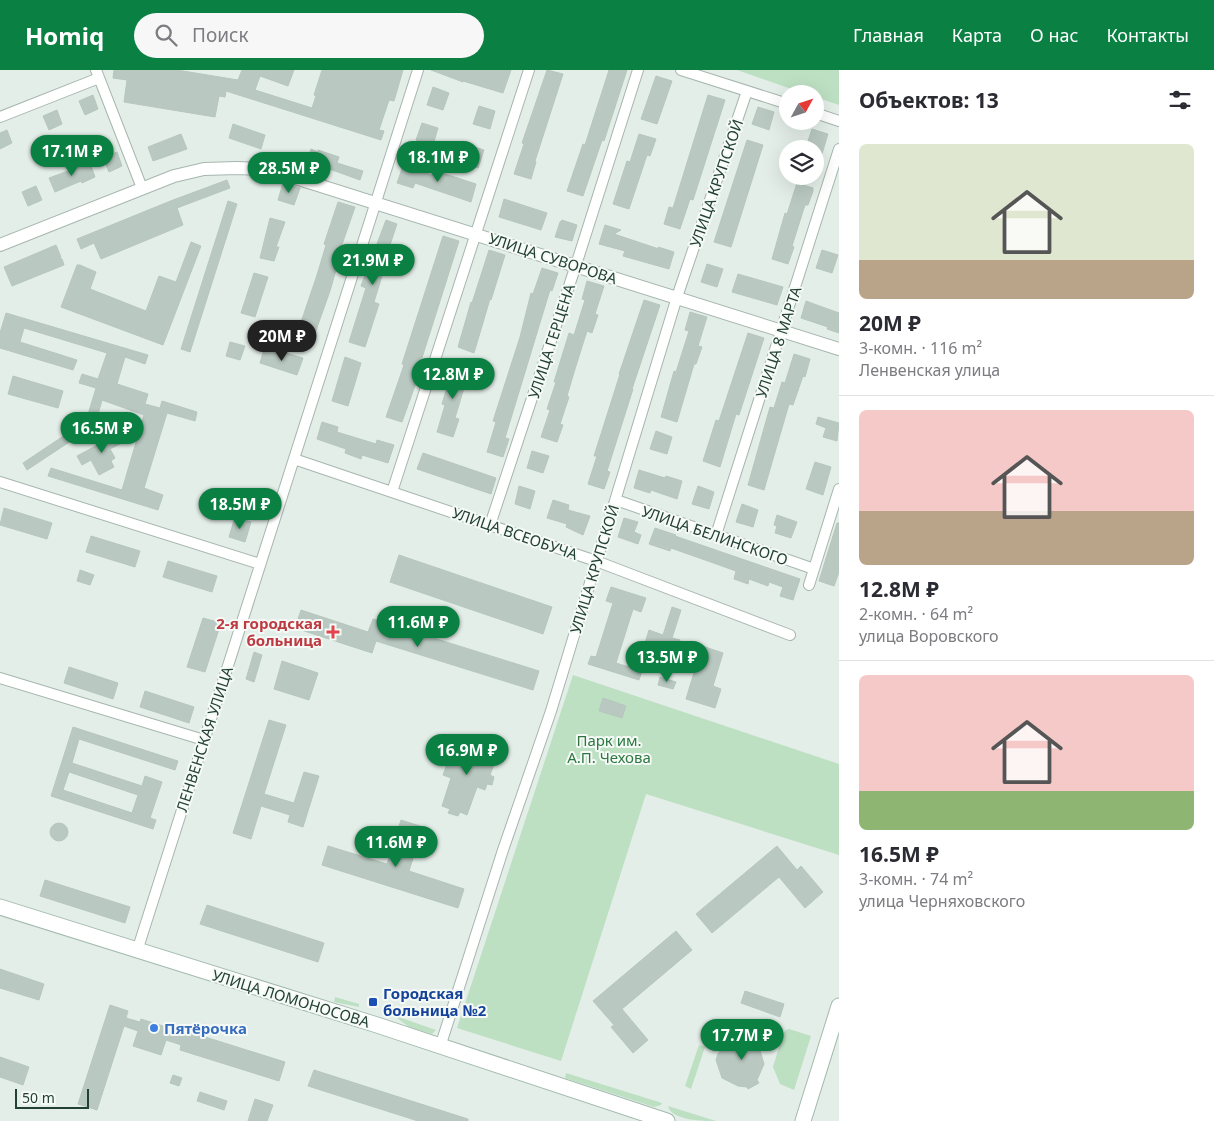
<!DOCTYPE html>
<html lang="ru">
<meta charset="utf-8">
<style>
:root{--surface:#fff;--page:#f7f7f7;--text:#2b2b33;--muted:#7c7c81;--line:#e1e1e2;--accent:#0b8043}
body{margin:0;font-family:"Noto Sans",sans-serif;background:var(--page);color:var(--text);height:100vh;display:flex;flex-direction:column;font-size:19px;white-space:nowrap}
*{box-sizing:border-box;margin:0}
p{font-size:16px;color:var(--muted)}
.icon{flex:none;width:28px;height:28px;fill:none;stroke:currentColor;stroke-width:2;stroke-linecap:round;stroke-linejoin:round}
.map{position:relative;flex:1;overflow:hidden}
.sheet{display:flex;flex-direction:column;background:var(--surface);width:375px}
.sheet>*{flex:none}
.needle{width:32px;rotate:50deg}
.tools{position:absolute;left:779px;top:15px;display:grid;gap:10px}
.tools a{display:grid;place-items:center;width:45px;height:45px;border-radius:50%;background:var(--surface);box-shadow:0 5px 20px #0002;font-size:25px}
.scale{position:absolute;left:15px;bottom:12px;width:74px;box-sizing:border-box;padding-left:5px;border:2px solid #234034;border-top:0;font-size:14px;line-height:18px;white-space:nowrap;color:#234034;-webkit-text-stroke:4px #f5faf7;paint-order:stroke}
.price{position:absolute;translate:-50% -42px;padding:0 11px;border-radius:18px;background:var(--accent);color:#fff;font-size:16px;line-height:32px;filter:drop-shadow(0 1px 2px #0008)}
.price::after{content:'';position:absolute;left:50%;top:30px;width:15px;height:11px;margin-left:-8px;background:inherit;clip-path:polygon(0 0,100% 0,50% 100%)}
.price.active{background:#222;color:#fff}
ul{padding:0;list-style:none}
li{display:grid;align-content:center;gap:10px;height:265px;padding:0 20px}
li+li{border-top:1px solid var(--line)}
li span{display:grid;place-items:center;height:155px;border-radius:8px;color:#555}
li>.icon{margin-inline-start:auto}
span .icon{width:90px;height:90px;fill:#fffc;stroke-width:1}
li b{font-size:21px}
h2{display:flex;justify-content:space-between;align-items:center;height:60px;padding:0 20px;font-size:21px}
header{display:flex;align-items:center;gap:30px;box-sizing:border-box;height:70px;padding:0 25px;background:var(--accent);color:#fff}
header strong{font-size:24px}
nav{display:flex;gap:28px;margin-inline-start:auto;font-size:18px}
.search{width:350px;height:45px;background:var(--page);display:flex;align-items:center;gap:12px;box-sizing:border-box;padding:0 18px;border-radius:28px;color:var(--muted);font-size:19px}
main{display:flex;flex:1;min-height:0}
.map>svg:first-child{display:block}
.green{fill:#bddfc2}
.building{fill:#b9c9c1;stroke:#b6c7be;fill-rule:evenodd}
.lines{fill:none;stroke-linecap:round;stroke-linejoin:round}
.minor-casing{stroke:#a6b6ae;stroke-width:12}
.tertiary-casing{stroke:#a6b6ae;stroke-width:14}
.secondary-casing{stroke:#a2baae;stroke-width:17}
.minor{stroke:#fff;stroke-width:10}
.tertiary{stroke:#fff;stroke-width:12}
.secondary{stroke:#fff;stroke-width:15}
.health-dot{fill:#e0444e;stroke:#f5faf7;stroke-width:2}
.transit-dot{fill:#1a4fb4;stroke:#f5faf7;stroke-width:2}
.shop-dot{fill:#3f7fe0;stroke:#f5faf7;stroke-width:2}
.labels{text-anchor:middle;dominant-baseline:central;stroke-width:4;stroke-linejoin:round;paint-order:stroke}
.street-label{font-size:15px;fill:#234034;stroke:#f5faf7}
.health-label{font-size:15px;font-weight:bold;fill:#be3a42;stroke:#f5faf7;text-anchor:end}
.park-label{font-size:15px;fill:#2c7840;stroke:#f5faf7}
.transit-label{font-size:15px;font-weight:bold;fill:#164399;stroke:#f5faf7;text-anchor:start}
.shop-label{font-size:15px;font-weight:bold;fill:#366cbe;stroke:#f5faf7;text-anchor:start}
</style>
<header>
<strong>Homiq</strong>
<div class="search"><svg class="icon" aria-label="search" viewBox="0 0 24 24"><circle cx="10" cy="10" r="6"/><path d="M15 15l6 6"/></svg>Поиск</div>
<nav><a>Главная</a><a>Карта</a><a>О нас</a><a>Контакты</a></nav>
</header>
<main>
<div class="map">
<svg width="839" height="1051" viewBox="0 0 839 1051">
<rect width="100%" height="100%" fill="#e4eee8"/>
<path class="green" d="M737,0H839V35L815,27V24H806Z
M573,605L839,694V785L646,724L561,991L457,958Z
M335,927L359,934V937L334,932Z
M393,945L436,960L432,964L409,957Z
M789,959L811,966L794,1020L780,1014L773,997L783,964L786,960Z
M699,975L705,977L691,1019L685,1016Z
M566,1003L662,1033L661,1035L654,1037L565,1008Z
M668,1036L716,1051C704,1051 672,1051 668,1036Z"/>
<path class="building" d="M114,0H177L238,10L242,0H294L288,16L260,6L255,20L312,38L316,26L314,25L322,0H403L394,31L389,30L379,60L384,61L381,70L226,21L225,27L219,26L215,47L124,32L127,10L113,8Z
M431,0H511L503,23L463,11V12Z
M547,0L563,4L535,91L536,92L531,109L514,104L524,74L522,73Z
M609,0H627L604,71L602,70L583,126L567,121L583,74L585,75Z
M656,6L672,11L657,54L641,49Z
M433,17L449,23L443,40L427,35Z
M93,25L98,39L85,45L79,31Z
M708,25L725,30L693,130L690,129L680,159L664,154L669,137L673,138Z
M479,36L495,41L490,59L473,54Z
M758,37L774,42L769,60L752,54Z
M57,40L62,54L49,60L43,46Z
M422,53L438,58L433,75L416,70Z
M233,54L265,65L261,79L229,68Z
M812,59L828,64L817,100L815,99V79L806,77Z
M7,60L12,73L0,79V63Z
M181,64L187,79L153,91L148,77Z
M639,64L656,69L650,86L647,85L629,139L613,134L627,91L630,92Z
M747,70L763,75L731,177L714,172Z
M468,75L484,80L478,98L462,92Z
M311,79L318,82V80L339,87L337,93L363,101L360,110L307,91Z
M117,82L122,96L109,102L103,88Z
M90,93L95,107L82,113L81,111L55,122L49,108Z
M403,96L432,105L433,100L476,114L471,132L415,113L413,118L397,113Z
M227,110L230,118L177,138L183,155L101,189L94,173L81,179L77,169L173,130Z
M283,113L300,118L294,135L278,130Z
M797,113L813,118V121L808,135H805L792,176L794,177L788,194L772,189L785,143L787,144Z
M36,116L42,130L28,136L22,122Z
M504,129L547,143L541,160L499,147Z
M228,131L237,134L190,282L181,279Z
M338,132L355,137L336,192L338,193L330,221L314,266L298,261L317,205L326,175L324,174Z
M270,148L285,152L276,177H279L274,191L260,188Z
M386,150L397,154L390,175L394,176L388,194L386,193L374,232L379,234L365,277L349,272L366,218L361,216Z
M562,150L577,155L572,171L555,167L560,152Z
M605,155L621,160L614,164L659,179L658,177L674,182L669,199L623,186L625,181L599,174Z
M443,166L459,171L415,310H417L402,352L386,347L404,295L402,294Z
M191,172L201,176L163,275L61,237L77,195H80L96,202L90,219L146,241L159,206L176,212Z
M56,175L61,187L59,188L62,189L64,195L12,216L4,197Z
M489,180L505,185L491,230L490,229L474,283L458,277L471,232L472,233Z
M822,180L838,185L832,203L816,198Z
M707,194L723,199L717,217L701,212Z
M542,198L558,203L552,221L550,220L505,368L509,369L503,387L487,382L496,352L493,351L520,267L531,223L533,224Z
M254,203L268,207L255,247L241,243Z
M738,204L783,217L777,235L732,222Z
M587,211L604,216L595,244L598,245L592,263L587,261L575,299L567,326L569,327L560,354L563,355L557,372L541,367L550,340L547,339L556,312H554L569,263L574,265L585,230L582,229Z
M644,230L660,235L632,319H633L607,401L610,402L604,419L588,414L597,386H594L620,304H619Z
M806,231L839,243V263L827,259L828,257L801,248Z
M690,242L707,247L698,276L702,277L696,294H694L677,352L661,347L674,301L676,302L689,261L685,260Z
M6,243L148,285L145,294L125,287L117,314L148,324L145,334L160,338L162,331L197,342L195,351L167,343L144,418L163,425L158,440L48,406L51,398L122,420L144,345L102,330L95,355L27,400L23,393L86,351L96,318L79,313L82,304L98,309L107,283L24,258L20,272L77,290L73,300L0,278V263Z
M748,263L764,268L739,345L736,344L720,397L703,391L716,350L719,351Z
M230,272L245,276L240,290L226,286Z
M264,279L285,286L286,283L303,288L297,305L260,293Z
M794,284L810,289L805,307L803,306L793,335L789,334L764,420L748,415L770,337L774,338L782,312L785,313Z
M345,287L361,293L348,336L332,331Z
M454,293L470,298L455,348L459,349L453,367L437,362L445,335L442,334Z
M13,306L63,321L58,338L8,324Z
M818,347L839,353L837,371L823,367L826,358L816,354Z
M322,352L338,357L337,362L376,374L377,370L394,375L388,393L362,385L361,389L345,383L346,379L317,369Z
M656,361L672,367L667,384L650,379Z
M122,362L126,371L110,379L115,388L111,391L114,397L99,405L91,390L82,395L77,386Z
M532,381L549,386L543,403L527,398Z
M423,383L496,408L491,424L417,399Z
M815,392L831,397L823,425L806,419Z
M639,400L665,408L666,406L682,411L677,429L651,420L650,423L634,418Z
M519,416L535,421L530,439L515,434Z
M698,416L714,422L709,439L692,434Z
M553,430L569,435L568,440L590,446L583,465L566,457L567,454L547,448Z
M742,434L758,440L753,457L736,452Z
M4,438L52,453L47,469L0,455Z
M777,445L797,452L791,468L775,463L777,456L774,455Z
M235,447L251,452L245,472L229,467Z
M624,448L638,452L634,462L641,465L638,474L618,467Z
M837,453H839V502L834,516L819,511Z
M655,458L676,465L675,466L800,509L793,530L780,526L783,517L769,512L768,516L749,509L748,514L734,509L736,501L671,478L670,481L649,474Z
M91,466L140,481L135,497L86,482Z
M399,485L552,537L543,564L390,512Z
M168,491L217,506L212,522L163,507Z
M80,500L94,505L90,515L77,511Z
M611,517L646,528L641,542L633,539L616,593L642,601L639,610L588,594L591,586L596,587L613,533L606,531Z
M672,537L681,540L672,568L680,570L675,583L645,573L649,560L663,565Z
M301,540L368,562L373,549L539,601L533,620L376,571L372,583L295,558Z
M203,548L221,553L205,602L187,597Z
M702,576L723,583L713,616L721,619L715,638L686,629Z
M254,582L262,585L254,612L246,609Z
M282,591L318,603L309,630L274,619Z
M69,597L118,613L113,629L64,613Z
M660,607L676,612L673,619L658,615Z
M145,621L194,637L189,653L140,637Z
M603,628L626,636L622,648L599,641Z
M269,650L286,655L264,724L294,733L304,702L319,706L303,757L288,752L290,745L261,736L251,769L233,763Z
M73,657L178,691L175,700L79,669L72,693L142,716L145,706L162,712L150,748L156,750L153,759L51,726ZM69,702L138,725L132,743L63,720Z
M471,669L485,675L482,684L496,689L490,705L494,707L492,715L487,714L485,720L477,717L467,745L460,742L458,746L448,743L450,739L442,736L451,708L443,705L454,674L468,679Z
M401,750L423,757L409,801L464,819L458,838L322,795L328,776L387,794Z
M50 762a9 9 0 1 1 18 0a9 9 0 1 1-18 0Z
M777,776L797,800L801,796L823,822L805,838L779,807L712,863L696,844Z
M45,810L130,837L125,853L40,826Z
M207,835L324,873L318,892L200,854Z
M676,861L692,880L622,939L648,970L633,983L611,957L614,955L593,931Z
M0,899L44,914L39,930L0,918Z
M745,921L784,934L780,947L741,933Z
M110,935L128,941L126,948L140,952L141,949L169,958L168,961L184,966L186,961L285,992L279,1011L180,980L181,975L166,970L161,985L133,976L138,961L124,956L97,1040L78,1034Z
M755,962L761,964L763,969L759,977L764,994L757,1010L759,1013L748,1019L747,1017L738,1016L722,1008L716,990L718,984L725,974L743,968L748,971L752,963Z
M0,987L29,997L23,1015L0,1007Z
M314,1000L468,1049V1051H418L308,1016Z
M173,1005L182,1008L179,1016L170,1013Z
M200,1022L227,1031L224,1040L197,1031Z
M255,1029L273,1035L267,1051H248Z"/>
<g class="lines">
<defs>
<path id="minor" d="M96,0L142,118
M681,0L788,34
M815,43L839,51
M0,47L99,8
M294,389L596,491L790,565
M0,412L260,494
M392,422L529,0
M616,430L814,499
M490,455L576,195L638,0
M716,465L839,79
M809,515L839,419
M0,608L204,670
M137,881L418,0
M440,977L503,780L551,641L677,227L747,21"/>
<path id="tertiary" d="M0,175L174,106L204,99L237,98L267,99L839,279"/>
<path id="secondary" d="M0,837L377,955L667,1051
M803,1051L839,936"/>
</defs>
<use href="#minor" class="minor-casing"/>
<use href="#tertiary" class="tertiary-casing"/>
<use href="#secondary" class="secondary-casing"/>
<use href="#minor" class="minor"/>
<use href="#tertiary" class="tertiary"/>
<use href="#secondary" class="secondary"/>
</g>
<path class="health-dot" d="M330.5 554.5h5v5h5v5h-5v5h-5v-5h-5v-5h5z"/>
<rect class="transit-dot" x="368" y="927" width="10" height="10" rx="2.5"/>
<circle class="shop-dot" cx="154" cy="958" r="5"/>
<g class="labels">
<g class="street-label">
<text transform="translate(716 113) rotate(-71)">УЛИЦА КРУПСКОЙ</text>
<text transform="translate(553 188) rotate(18)">УЛИЦА СУВОРОВА</text>
<text transform="translate(551 271) rotate(-72)">УЛИЦА ГЕРЦЕНА</text>
<text transform="translate(778 272) rotate(-72)">УЛИЦА 8 МАРТА</text>
<text transform="translate(515 463) rotate(19)">УЛИЦА ВСЕОБУЧА</text>
<text transform="translate(715 465) rotate(19)">УЛИЦА БЕЛИНСКОГО</text>
<text transform="translate(594 499) rotate(-73)">УЛИЦА КРУПСКОЙ</text>
<text transform="translate(204 669) rotate(-72)">ЛЕНВЕНСКАЯ УЛИЦА</text>
<text transform="translate(291 928) rotate(17)">УЛИЦА ЛОМОНОСОВА</text>
</g>
<g class="health-label">
<text x="322" y="553">2-я городская<tspan x="322" dy="17">больница</tspan></text>
</g>
<g class="park-label">
<text x="609" y="670">Парк им.<tspan x="609" dy="17">А.П. Чехова</tspan></text>
</g>
<g class="transit-label">
<text x="383" y="923">Городская<tspan x="383" dy="17">больница №2</tspan></text>
</g>
<g class="shop-label">
<text x="164" y="958">Пятёрочка</text>
</g>
</g>
</svg>
<div class="tools">
<a><svg class="needle" viewBox="-14 -14 28 28"><path d="M0-13l5 13h-10z" fill="#e53935"/><path d="M0 13l5-13h-10z" fill="#7c7c81"/></svg></a>
<a><svg class="icon" aria-label="layers" viewBox="0 0 24 24"><path d="M12 4l9 5-9 5-9-5zM3 14l9 5 9-5"/></svg></a>
</div>
<div class="scale">50 m</div>
<b class="price" style="left:72px;top:107px">17.1M ₽</b>
<b class="price" style="left:438px;top:113px">18.1M ₽</b>
<b class="price" style="left:289px;top:124px">28.5M ₽</b>
<b class="price" style="left:373px;top:216px">21.9M ₽</b>
<b class="price active" style="left:282px;top:292px">20M ₽</b>
<b class="price" style="left:453px;top:330px">12.8M ₽</b>
<b class="price" style="left:102px;top:384px">16.5M ₽</b>
<b class="price" style="left:240px;top:460px">18.5M ₽</b>
<b class="price" style="left:418px;top:578px">11.6M ₽</b>
<b class="price" style="left:667px;top:613px">13.5M ₽</b>
<b class="price" style="left:467px;top:706px">16.9M ₽</b>
<b class="price" style="left:396px;top:798px">11.6M ₽</b>
<b class="price" style="left:742px;top:991px">17.7M ₽</b>
</div>
<section class="sheet">
<h2>Объектов: 13<svg class="icon" aria-label="filters" viewBox="0 0 24 24"><path d="M4 7h16M4 17h16"/><circle cx="9" cy="7" r="2"/><circle cx="15" cy="17" r="2"/></svg></h2>
<ul>
<li><span style="background:linear-gradient(#dfe7d0 75%,#b9a48a 0)"><svg class="icon" aria-label="home" viewBox="0 0 24 24"><path d="M3 11l9-7 9 7M6 9v11h12V9"/></svg></span><div><b>20M ₽</b><p>3-комн. · 116 m²</p><p>Ленвенская улица</p></div></li>
<li><span style="background:linear-gradient(#f6c9c9 65%,#b9a48a 0)"><svg class="icon" aria-label="home" viewBox="0 0 24 24"><path d="M3 11l9-7 9 7M6 9v11h12V9"/></svg></span><div><b>12.8M ₽</b><p>2-комн. · 64 m²</p><p>улица Воровского</p></div></li>
<li><span style="background:linear-gradient(#f6c9c9 75%,#8fb573 0)"><svg class="icon" aria-label="home" viewBox="0 0 24 24"><path d="M3 11l9-7 9 7M6 9v11h12V9"/></svg></span><div><b>16.5M ₽</b><p>3-комн. · 74 m²</p><p>улица Черняховского</p></div></li>
</ul>
</section>
</main>
